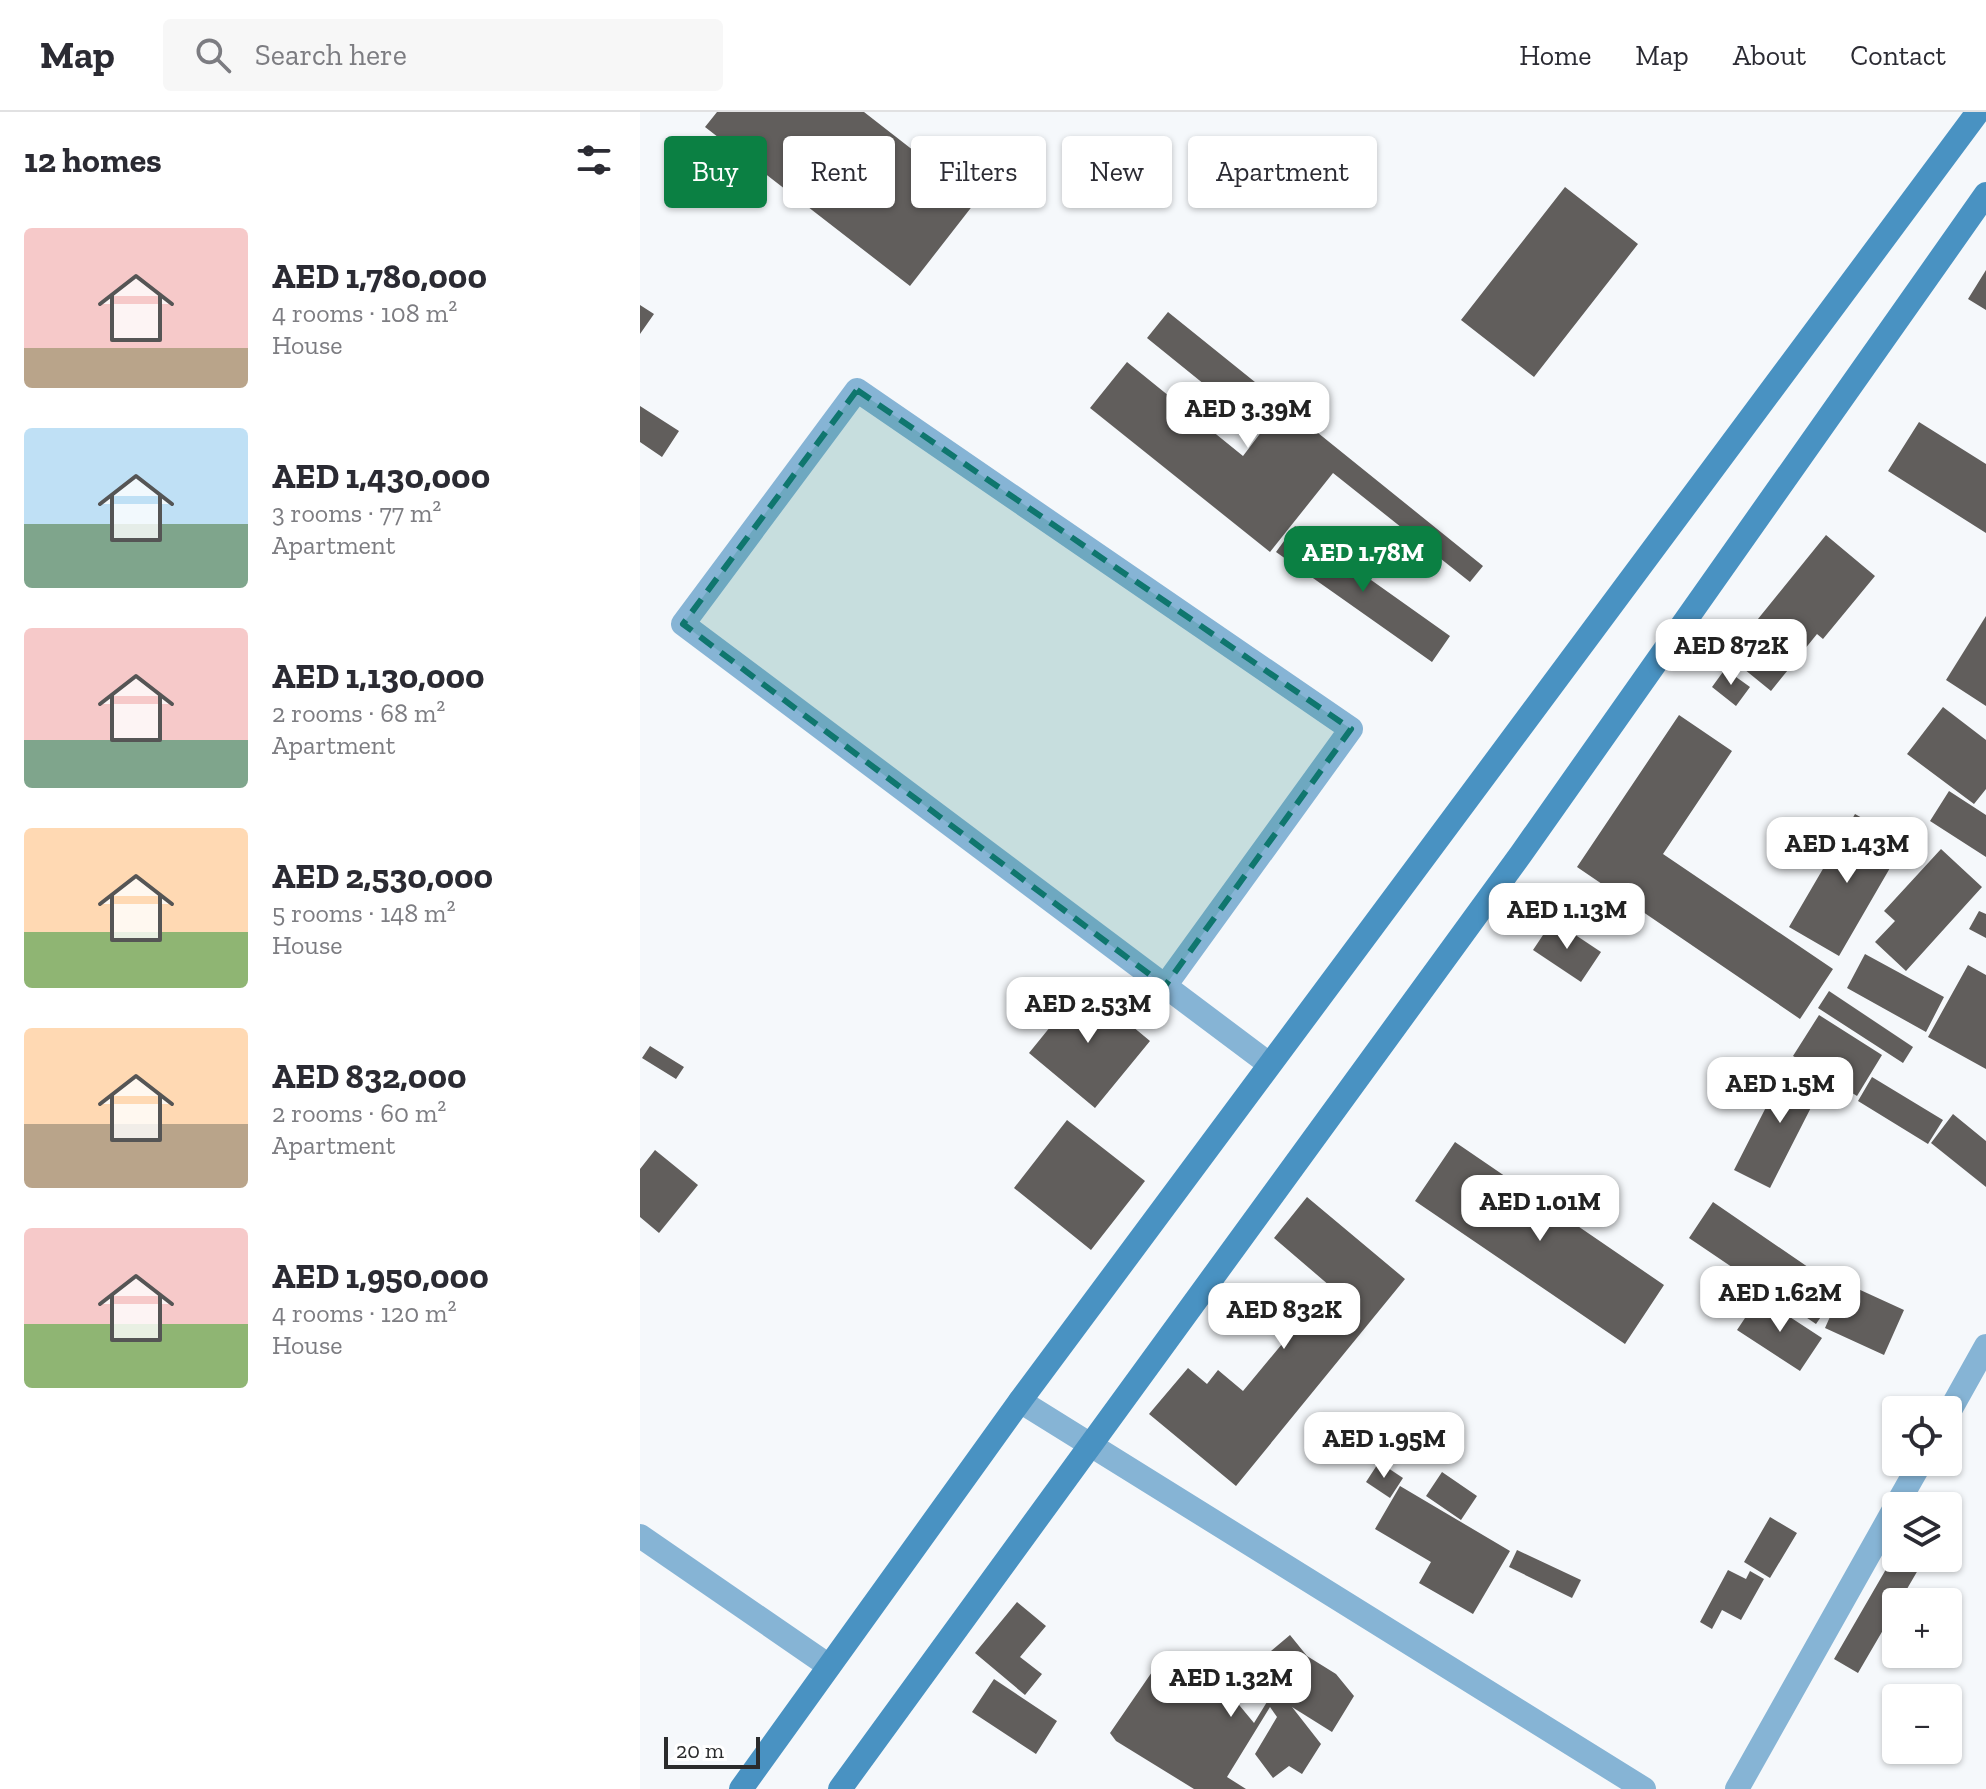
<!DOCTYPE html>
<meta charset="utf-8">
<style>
:root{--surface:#fff;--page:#f7f7f7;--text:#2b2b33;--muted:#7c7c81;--line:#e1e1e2;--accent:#0b8043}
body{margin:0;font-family:"Zilla Slab",serif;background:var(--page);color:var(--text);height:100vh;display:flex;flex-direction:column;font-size:30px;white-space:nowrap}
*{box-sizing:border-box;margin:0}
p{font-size:26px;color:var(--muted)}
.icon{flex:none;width:44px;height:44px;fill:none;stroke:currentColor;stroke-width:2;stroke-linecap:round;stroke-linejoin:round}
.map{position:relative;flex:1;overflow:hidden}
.panel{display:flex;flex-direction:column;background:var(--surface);width:640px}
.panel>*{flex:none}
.guide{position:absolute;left:24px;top:24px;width:760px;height:72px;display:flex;gap:16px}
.tools{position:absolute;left:1242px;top:1284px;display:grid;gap:16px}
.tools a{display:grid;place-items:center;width:80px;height:80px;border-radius:8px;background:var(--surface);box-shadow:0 2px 6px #0004;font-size:40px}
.scale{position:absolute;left:24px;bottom:20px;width:96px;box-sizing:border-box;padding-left:8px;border:4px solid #2a2b2c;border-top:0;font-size:22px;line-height:28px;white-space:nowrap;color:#2a2b2c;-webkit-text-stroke:6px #fff;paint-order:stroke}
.price{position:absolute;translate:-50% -68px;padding:0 18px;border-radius:16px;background:#fff;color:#222;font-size:26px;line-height:52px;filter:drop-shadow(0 2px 4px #0008)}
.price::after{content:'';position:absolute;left:50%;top:48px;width:24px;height:18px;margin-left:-12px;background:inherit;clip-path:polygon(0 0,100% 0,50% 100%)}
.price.selected{background:var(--accent);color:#fff}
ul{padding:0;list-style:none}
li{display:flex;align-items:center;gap:24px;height:200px;padding:0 24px}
li span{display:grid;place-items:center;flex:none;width:224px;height:160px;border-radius:8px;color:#555}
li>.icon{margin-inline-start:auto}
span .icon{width:96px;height:96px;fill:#fffc;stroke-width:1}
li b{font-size:34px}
h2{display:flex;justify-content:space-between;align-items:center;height:96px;padding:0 24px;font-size:34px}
.tag{padding:0 28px;border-radius:8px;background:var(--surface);box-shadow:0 2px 6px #0004;font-size:28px;line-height:72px}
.tag.selected{background:var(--accent);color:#fff}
header{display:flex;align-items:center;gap:48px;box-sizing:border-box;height:112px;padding:0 40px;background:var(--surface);border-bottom:2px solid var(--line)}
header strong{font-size:38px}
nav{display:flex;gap:44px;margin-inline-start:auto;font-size:28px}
.search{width:560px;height:72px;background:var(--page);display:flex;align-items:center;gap:20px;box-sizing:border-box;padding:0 28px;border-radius:8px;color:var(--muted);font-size:30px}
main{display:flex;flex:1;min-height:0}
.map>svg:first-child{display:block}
.building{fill:#615e5c}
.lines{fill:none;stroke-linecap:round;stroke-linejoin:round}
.street{stroke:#86b4d5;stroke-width:24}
.secondary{stroke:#4992c2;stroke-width:24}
.marked{fill:#0f766e;fill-opacity:0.2;stroke:#0f766e;stroke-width:6;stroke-dasharray:16 10;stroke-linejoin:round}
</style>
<header>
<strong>Map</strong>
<div class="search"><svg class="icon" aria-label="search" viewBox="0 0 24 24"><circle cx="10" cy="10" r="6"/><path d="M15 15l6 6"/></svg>Search here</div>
<nav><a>Home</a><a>Map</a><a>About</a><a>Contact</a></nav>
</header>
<main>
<section class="panel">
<h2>12 homes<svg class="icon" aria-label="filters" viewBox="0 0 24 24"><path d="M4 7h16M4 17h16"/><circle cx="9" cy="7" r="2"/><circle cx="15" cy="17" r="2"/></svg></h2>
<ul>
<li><span style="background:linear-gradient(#f6c9c9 75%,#b9a48a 0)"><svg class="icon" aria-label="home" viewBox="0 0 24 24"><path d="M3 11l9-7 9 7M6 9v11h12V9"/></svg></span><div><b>AED 1,780,000</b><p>4 rooms · 108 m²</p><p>House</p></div></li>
<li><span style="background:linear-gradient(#bfe0f5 60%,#7fa58c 0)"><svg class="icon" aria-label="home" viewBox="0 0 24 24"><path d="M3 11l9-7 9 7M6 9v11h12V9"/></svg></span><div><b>AED 1,430,000</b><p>3 rooms · 77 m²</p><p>Apartment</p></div></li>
<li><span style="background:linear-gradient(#f6c9c9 70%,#7fa58c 0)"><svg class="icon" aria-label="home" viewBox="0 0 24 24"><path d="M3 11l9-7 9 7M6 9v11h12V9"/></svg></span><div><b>AED 1,130,000</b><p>2 rooms · 68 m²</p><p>Apartment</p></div></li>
<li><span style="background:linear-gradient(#ffd9b3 65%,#8fb573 0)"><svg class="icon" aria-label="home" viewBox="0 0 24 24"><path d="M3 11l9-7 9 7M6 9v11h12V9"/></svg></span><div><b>AED 2,530,000</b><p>5 rooms · 148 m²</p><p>House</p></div></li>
<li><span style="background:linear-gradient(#ffd9b3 60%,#b9a48a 0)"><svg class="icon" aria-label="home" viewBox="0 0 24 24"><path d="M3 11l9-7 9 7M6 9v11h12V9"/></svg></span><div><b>AED 832,000</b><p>2 rooms · 60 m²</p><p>Apartment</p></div></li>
<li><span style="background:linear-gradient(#f6c9c9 60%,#8fb573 0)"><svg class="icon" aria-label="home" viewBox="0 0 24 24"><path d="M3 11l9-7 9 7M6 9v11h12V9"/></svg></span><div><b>AED 1,950,000</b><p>4 rooms · 120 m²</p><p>House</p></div></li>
</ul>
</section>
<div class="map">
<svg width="1346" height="1677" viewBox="0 0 1346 1677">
<rect width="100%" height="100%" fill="#f5f8fb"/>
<path class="building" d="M77,0H224L337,88L270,174L65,15Z
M925,75L998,132L894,265L821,208Z
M1346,158V198L1328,187Z
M0,193L14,202L0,222Z
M528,200L843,454L830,470L693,361L630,440L450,296L487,250L603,344L622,319L507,226Z
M0,294L39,319L22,345L0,330Z
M1279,310L1346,352V421L1248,359Z
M655,414L810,524L792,550L636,440Z
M1186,423L1235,464L1183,527L1177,522L1131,579L1088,544Z
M1346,504V594L1306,568Z
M1085,557L1110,575L1096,594L1072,575Z
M1303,595L1346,628V677L1334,692L1267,642Z
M1039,603L1092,639L1023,742L1193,857L1160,907L937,755Z
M1309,679L1346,703V745L1290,709Z
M1215,702L1265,730L1199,844L1149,815Z
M1301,737L1342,775L1266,859L1235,830L1255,809L1244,799Z
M1339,799L1346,802V826L1329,817Z
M913,808L961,840L941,870L893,838Z
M1225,842L1304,885L1286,920L1207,876Z
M1328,853L1346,863V957L1288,925Z
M428,869L458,894L462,889L510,929L455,996L389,941L419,904L406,894Z
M1189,879L1273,935L1263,951L1178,896Z
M1179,903L1242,943L1217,984L1153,944Z
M10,934L44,955L36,967L2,946Z
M1149,950L1185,968L1130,1076L1094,1058Z
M1232,965L1303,1008L1288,1032L1218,989Z
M1313,1002L1346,1029V1075L1291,1031Z
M427,1008L505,1069L451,1138L374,1076Z
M815,1030L1024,1173L985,1232L775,1089Z
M15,1038L58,1073L19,1121L0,1105V1057Z
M667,1085L765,1167L596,1374L509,1302L548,1256L567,1272L578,1258L603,1279L690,1174L634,1126Z
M1073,1090L1200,1177L1176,1212L1049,1126Z
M1205,1171L1264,1198L1244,1243L1185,1216Z
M1119,1185L1182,1226L1160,1259L1097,1218Z
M739,1350L763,1366L750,1386L726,1370Z
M802,1360L837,1384L821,1408L786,1384Z
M760,1374L870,1439L833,1502L779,1471L791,1450L735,1417Z
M1130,1405L1157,1421L1130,1466L1104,1450Z
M877,1438L941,1468L932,1486L869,1455Z
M1256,1440V1446H1285L1218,1561L1194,1547Z
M1088,1458L1106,1467L1110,1459L1124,1467L1101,1508L1082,1498L1072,1517L1060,1510Z
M377,1490L406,1514L380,1545L402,1562L385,1583L335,1541Z
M650,1523L667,1544L696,1562L714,1584L692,1620L652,1595L681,1632L662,1662L649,1654L633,1666L615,1642L637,1605L630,1595L587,1665L606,1677H554L476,1629L470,1621L523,1544L595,1588L614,1611L633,1580L613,1568L631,1539Z
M354,1567L417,1609L396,1642L332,1600Z"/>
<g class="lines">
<path class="street" d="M525,874L711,617L217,278L43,512L629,952
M380,1289L1004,1677
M1308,1302L1346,1234
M1256,1394L1281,1350
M0,1424L189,1554
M1097,1677L1256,1394"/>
<path class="secondary" d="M101,1677L380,1289L1338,0
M200,1677L881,742L1346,82"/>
</g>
<path class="marked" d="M217,278L711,617L525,874L43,512Z"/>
</svg>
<div class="tools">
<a><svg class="icon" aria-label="locate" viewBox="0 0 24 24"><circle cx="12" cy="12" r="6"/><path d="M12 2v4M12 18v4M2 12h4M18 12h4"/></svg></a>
<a><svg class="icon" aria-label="layers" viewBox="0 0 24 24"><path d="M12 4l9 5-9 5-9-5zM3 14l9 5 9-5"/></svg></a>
<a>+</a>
<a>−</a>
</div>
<div class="scale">20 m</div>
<b class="price" style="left:608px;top:338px">AED 3.39M</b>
<b class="price selected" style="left:723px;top:482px">AED 1.78M</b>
<b class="price" style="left:1091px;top:575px">AED 872K</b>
<b class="price" style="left:1207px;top:773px">AED 1.43M</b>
<b class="price" style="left:927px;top:839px">AED 1.13M</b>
<b class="price" style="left:448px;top:933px">AED 2.53M</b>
<b class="price" style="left:1140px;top:1013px">AED 1.5M</b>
<b class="price" style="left:900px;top:1131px">AED 1.01M</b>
<b class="price" style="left:1140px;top:1222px">AED 1.62M</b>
<b class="price" style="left:644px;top:1239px">AED 832K</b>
<b class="price" style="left:744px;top:1368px">AED 1.95M</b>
<b class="price" style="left:591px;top:1607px">AED 1.32M</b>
<div class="guide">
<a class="tag selected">Buy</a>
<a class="tag">Rent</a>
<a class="tag">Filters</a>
<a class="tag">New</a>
<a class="tag">Apartment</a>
</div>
</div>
</main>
